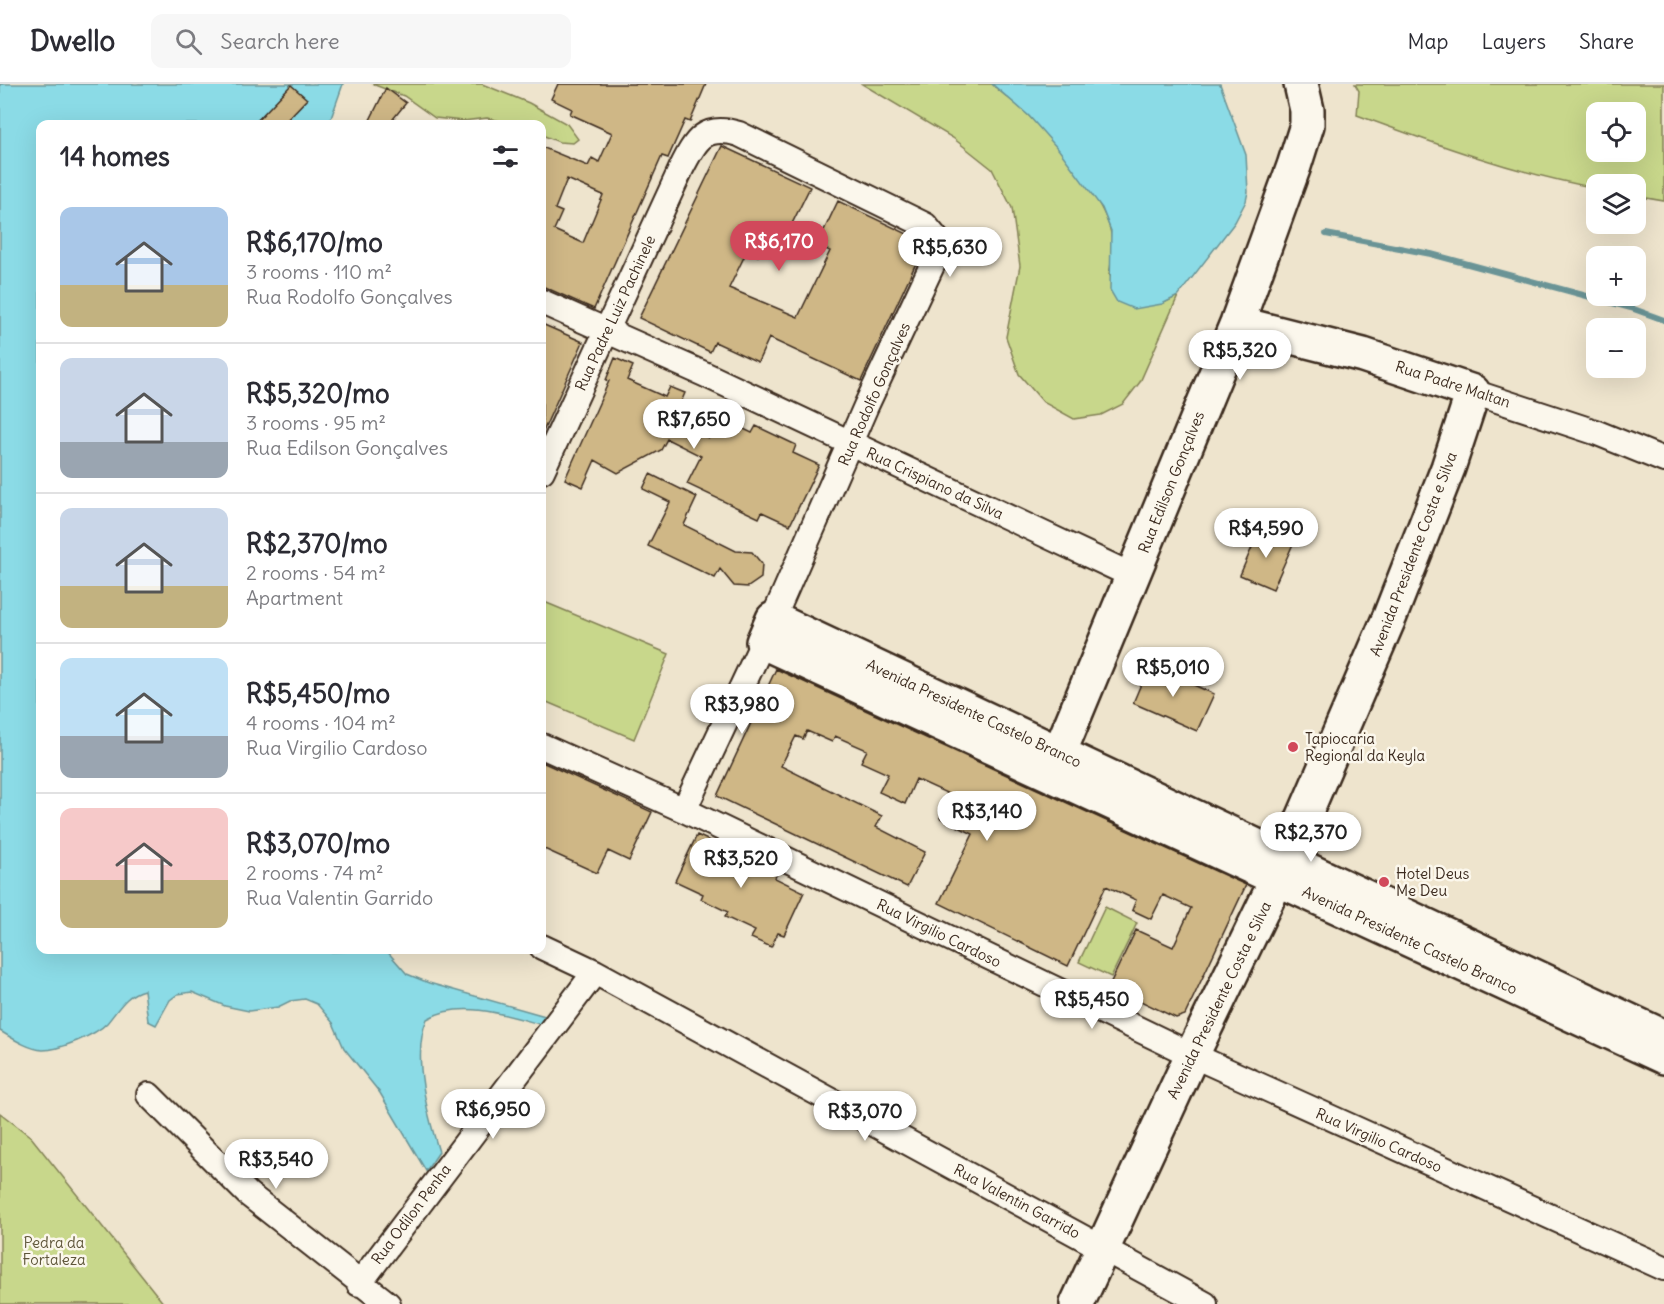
<!DOCTYPE html>
<meta charset="utf-8">
<style>
:root{--surface:#fff;--page:#f7f7f7;--text:#2b2b33;--muted:#7c7c81;--line:#e1e1e2;--accent:#d1495b}
body{margin:0;font-family:Delius,sans-serif;background:var(--page);color:var(--text);height:100vh;display:flex;flex-direction:column;font-size:22px;white-space:nowrap}
*{box-sizing:border-box;margin:0}
p{font-size:20px;color:var(--muted)}
.icon{flex:none;width:33px;height:33px;fill:none;stroke:currentColor;stroke-width:2;stroke-linecap:round;stroke-linejoin:round}
.map{position:relative;flex:1;overflow:hidden}
.panel{position:absolute;left:36px;top:36px;width:510px;height:834px;display:flex;flex-direction:column;background:var(--surface);border-radius:12px;box-shadow:0 6px 24px #0002}
.panel>*{flex:none}
.tools{position:absolute;left:1586px;top:18px;display:grid;gap:12px}
.tools a{display:grid;place-items:center;width:60px;height:60px;border-radius:12px;background:var(--surface);box-shadow:0 6px 24px #0002;font-size:30px}
.price{position:absolute;translate:-50% -51px;padding:0 14px;border-radius:21px;background:#fff;color:#222;font-size:20px;line-height:39px;filter:drop-shadow(0 2px 3px #0008)}
.price::after{content:'';position:absolute;left:50%;top:36px;width:18px;height:14px;margin-left:-9px;background:inherit;clip-path:polygon(0 0,100% 0,50% 100%)}
.price.current{background:var(--accent);color:#fff}
ul{padding:0;list-style:none}
li{display:flex;align-items:center;gap:18px;height:150px;padding:0 24px}
li+li{border-top:2px solid var(--line)}
li span{display:grid;place-items:center;flex:none;width:168px;height:120px;border-radius:12px;color:#555}
li>.icon{margin-inline-start:auto}
span .icon{width:72px;height:72px;fill:#fffc;stroke-width:1}
li b{font-size:26px}
h2{display:flex;justify-content:space-between;align-items:center;height:72px;padding:0 24px;font-size:26px}
header{display:flex;align-items:center;gap:36px;box-sizing:border-box;height:84px;padding:0 30px;background:var(--surface);border-bottom:2px solid var(--line)}
header strong{font-size:28px}
nav{display:flex;gap:33px;margin-inline-start:auto;font-size:21px}
.search{width:420px;height:54px;background:var(--page);display:flex;align-items:center;gap:15px;box-sizing:border-box;padding:0 21px;border-radius:12px;color:var(--muted);font-size:22px}
.map>svg:first-child{display:block}
.green{fill:#c8d78b;stroke:#828054;stroke-width:1.5;fill-rule:evenodd}
.water{fill:#8bdbe6;stroke:#6b9496;stroke-width:1.5}
.lines{fill:none;stroke-linecap:round;stroke-linejoin:round}
.stream{stroke:#6b9496;stroke-width:6}
.building{fill:#cfb786;stroke:#3b2a1e;stroke-width:1.5;fill-rule:evenodd}
.street-casing{stroke:#3b2a1e;stroke-width:28}
.secondary-casing{stroke:#3b2a1e;stroke-width:38}
.street{stroke:#fbf7ec;stroke-width:24}
.secondary{stroke:#fbf7ec;stroke-width:33}
.poi-dot{fill:#d1495b;stroke:#fbf7ec;stroke-width:2}
.labels{text-anchor:middle;dominant-baseline:central;stroke-width:5;stroke-linejoin:round;paint-order:stroke}
.street-label{font-size:15px;fill:#3b2a1e;stroke:#fbf7ec}
.poi-label{font-size:15px;fill:#3b2a1e;stroke:#fbf7ec;text-anchor:start}
.park-label{font-size:15px;fill:#5e5539;stroke:#fbf7ec}
</style>
<header>
<strong>Dwello</strong>
<div class="search"><svg class="icon" aria-label="search" viewBox="0 0 24 24"><circle cx="10" cy="10" r="6"/><path d="M15 15l6 6"/></svg>Search here</div>
<nav><a>Map</a><a>Layers</a><a>Share</a></nav>
</header>
<div class="map">
<svg width="1664" height="1220" viewBox="0 0 1664 1220">
<rect width="100%" height="100%" fill="#eee4cd"/>
<filter id="ink" filterUnits="userSpaceOnUse"><feTurbulence type="fractalNoise" baseFrequency=".0167" numOctaves="2"/><feDisplacementMap in="SourceGraphic" scale="12" xChannelSelector="R" yChannelSelector="G"/><feConvolveMatrix kernelMatrix="1 2 1 2 8 2 1 2 1" color-interpolation-filters="sRGB"/></filter>
<g filter="url(#ink)">
<path class="green" d="M372,0H482L529,19L567,40L578,55L573,59L559,58L542,51V40H514L487,34L463,37L435,34L404,12Z
M862,0H992C1004,12 1019,21 1030,33C1057,61 1099,108 1110,145C1114,159 1112,176 1109,190L1162,220L1178,212L1140,298L1123,320L1101,331L1074,335L1043,318L1019,290L1006,253L1020,182L1012,124L992,85L953,54Z
M1355,0H1664V117L1635,112V100H1596V104C1515,89 1435,60 1357,31L1359,7ZM1635,28V68H1596V28Z
M542,517L669,570L634,655L542,616Z
M1105,823L1137,839L1111,893L1079,878Z
M0,1029L31,1053L164,1220H0Z"/>
<path class="water" d="M0,0H343L329,40H40V866H314L325,868L386,866L407,890L429,899L545,932L539,940C504,930 460,916 427,935C411,970 428,1032 439,1068L426,1087L380,1009L344,964L333,939L317,920L305,915L290,917L278,923L249,927L225,922L192,908L178,910L170,916L156,941L148,937L144,906C125,911 119,925 107,939C96,951 59,966 43,966C28,965 12,954 0,947Z
M992,0H1220L1246,71L1248,108L1246,117L1235,138L1178,212L1162,220L1134,225L1117,218L1110,206L1111,147L1102,124L1059,66L1029,32Z"/>
<g class="lines">
<path class="stream" d="M1326,150L1431,170L1631,224L1664,236"/>
</g>
<path class="building" d="M558,0H706L690,38L685,36L668,74L662,72L594,225L542,202V63L588,82L592,74L599,78L612,49L570,30L572,25L551,15ZM567,95L603,111L583,159L554,146L562,128L555,125Z
M291,1L307,15L283,40H254Z
M386,4L406,19L389,40H368Z
M722,62L810,103L781,162L766,155L758,172L747,167L729,204L798,233L830,167L817,161L838,117L918,155L924,162L861,297L769,254L758,278L715,258L710,268L639,234Z
M542,240L583,258L542,350Z
M615,274L633,282L627,296L665,313L670,303L685,309L673,337L709,354L719,333L752,349L756,342L796,361L793,369L819,381L790,441L762,428L759,434L687,400L701,372L667,355L661,366L618,389L595,376L583,403L565,395L609,297L606,296Z
M650,390L697,413L684,441L736,467L752,468L762,480L761,494L748,503L734,502L720,485L715,494L648,462L670,418L643,405Z
M1260,445L1293,460L1273,505L1240,491Z
M1149,581L1214,610L1197,647L1133,619Z
M776,585L1246,801L1185,931L1176,934L1109,902L1136,846L1173,863L1191,824L1163,811L1151,835L1132,826L1136,816L1106,802L1068,882L939,819L973,750L940,734L951,711L916,695L905,720L879,708L888,690L861,678L867,666L835,652L832,658L807,647L803,655L796,652L781,682L882,732L876,743L925,768L907,803L717,712Z
M542,678L652,728L629,777L608,767L597,789L542,764Z
M697,751L777,789L775,794L804,808L784,851L778,849L771,863L751,854L755,847L725,833L728,828L701,815L703,810L675,797Z"/>
<g class="lines">
<defs>
<path id="street" d="M542,218L704,290L1133,492
M1473,308L1595,348L1664,376
M542,387L681,85C696,55 704,40 739,50L925,141L939,158L936,173L866,322L773,535
M542,662L684,726L1192,971L1664,1184
M684,726L763,558
M542,863L595,888L1205,1220
M149,1011L248,1110L388,1220
M359,1200L595,888"/>
<path id="secondary" d="M1051,689L1237,239L1294,82L1307,41V26L1301,0
M1664,953L773,535L763,558L1664,973
M1077,1220L1192,971L1277,795L1390,532L1448,384L1473,308L1363,271L1237,239"/>
</defs>
<use href="#street" class="street-casing"/>
<use href="#secondary" class="secondary-casing"/>
<use href="#street" class="street"/>
<use href="#secondary" class="secondary"/>
</g>
</g>
<g class="poi-dot">
<circle cx="1293" cy="663" r="6"/>
<circle cx="1384" cy="798" r="6"/>
</g>
<g class="labels">
<g class="street-label">
<text transform="translate(615 229) rotate(-65)">Rua Padre Luiz Pachinele</text>
<text transform="translate(1453 300) rotate(18)">Rua Padre Maltan</text>
<text transform="translate(874 310) rotate(-66)">Rua Rodolfo Gonçalves</text>
<text transform="translate(1171 398) rotate(-68)">Rua Edilson Gonçalves</text>
<text transform="translate(935 399) rotate(25)">Rua Crispiano da Silva</text>
<text transform="translate(1413 470) rotate(-69)">Avenida Presidente Costa e Silva</text>
<text transform="translate(974 629) rotate(25)">Avenida Presidente Castelo Branco</text>
<text transform="translate(939 849) rotate(26)">Rua Virgilio Cardoso</text>
<text transform="translate(1410 856) rotate(25)">Avenida Presidente Castelo Branco</text>
<text transform="translate(1219 916) rotate(-64)">Avenida Presidente Costa e Silva</text>
<text transform="translate(1379 1056) rotate(24)">Rua Virgilio Cardoso</text>
<text transform="translate(1017 1117) rotate(28)">Rua Valentin Garrido</text>
<text transform="translate(411 1130) rotate(-53)">Rua Odilon Penha</text>
</g>
<g class="poi-label">
<text x="1305" y="654">Tapiocaria<tspan x="1305" dy="17">Regional da Keyla</tspan></text>
<text x="1396" y="789">Hotel Deus<tspan x="1396" dy="17">Me Deu</tspan></text>
</g>
<g class="park-label">
<text x="54" y="1158">Pedra da<tspan x="54" dy="17">Fortaleza</tspan></text>
</g>
</g>
</svg>
<div class="tools">
<a><svg class="icon" aria-label="locate" viewBox="0 0 24 24"><circle cx="12" cy="12" r="6"/><path d="M12 2v4M12 18v4M2 12h4M18 12h4"/></svg></a>
<a><svg class="icon" aria-label="layers" viewBox="0 0 24 24"><path d="M12 4l9 5-9 5-9-5zM3 14l9 5 9-5"/></svg></a>
<a>+</a>
<a>−</a>
</div>
<b class="price current" style="left:779px;top:188px">R$6,170</b>
<b class="price" style="left:950px;top:194px">R$5,630</b>
<b class="price" style="left:1240px;top:297px">R$5,320</b>
<b class="price" style="left:694px;top:366px">R$7,650</b>
<b class="price" style="left:1266px;top:475px">R$4,590</b>
<b class="price" style="left:1173px;top:614px">R$5,010</b>
<b class="price" style="left:742px;top:651px">R$3,980</b>
<b class="price" style="left:987px;top:758px">R$3,140</b>
<b class="price" style="left:1311px;top:779px">R$2,370</b>
<b class="price" style="left:741px;top:805px">R$3,520</b>
<b class="price" style="left:1092px;top:946px">R$5,450</b>
<b class="price" style="left:493px;top:1056px">R$6,950</b>
<b class="price" style="left:865px;top:1058px">R$3,070</b>
<b class="price" style="left:276px;top:1106px">R$3,540</b>
<section class="panel">
<h2>14 homes<svg class="icon" aria-label="filters" viewBox="0 0 24 24"><path d="M4 7h16M4 17h16"/><circle cx="9" cy="7" r="2"/><circle cx="15" cy="17" r="2"/></svg></h2>
<ul>
<li><span style="background:linear-gradient(#a9c7e8 65%,#c2b280 0)"><svg class="icon" aria-label="home" viewBox="0 0 24 24"><path d="M3 11l9-7 9 7M6 9v11h12V9"/></svg></span><div><b>R$6,170/mo</b><p>3 rooms · 110 m²</p><p>Rua Rodolfo Gonçalves</p></div></li>
<li><span style="background:linear-gradient(#c9d6e8 70%,#9aa5b1 0)"><svg class="icon" aria-label="home" viewBox="0 0 24 24"><path d="M3 11l9-7 9 7M6 9v11h12V9"/></svg></span><div><b>R$5,320/mo</b><p>3 rooms · 95 m²</p><p>Rua Edilson Gonçalves</p></div></li>
<li><span style="background:linear-gradient(#c9d6e8 65%,#c2b280 0)"><svg class="icon" aria-label="home" viewBox="0 0 24 24"><path d="M3 11l9-7 9 7M6 9v11h12V9"/></svg></span><div><b>R$2,370/mo</b><p>2 rooms · 54 m²</p><p>Apartment</p></div></li>
<li><span style="background:linear-gradient(#bfe0f5 65%,#9aa5b1 0)"><svg class="icon" aria-label="home" viewBox="0 0 24 24"><path d="M3 11l9-7 9 7M6 9v11h12V9"/></svg></span><div><b>R$5,450/mo</b><p>4 rooms · 104 m²</p><p>Rua Virgilio Cardoso</p></div></li>
<li><span style="background:linear-gradient(#f6c9c9 60%,#c2b280 0)"><svg class="icon" aria-label="home" viewBox="0 0 24 24"><path d="M3 11l9-7 9 7M6 9v11h12V9"/></svg></span><div><b>R$3,070/mo</b><p>2 rooms · 74 m²</p><p>Rua Valentin Garrido</p></div></li>
</ul>
</section>
</div>
